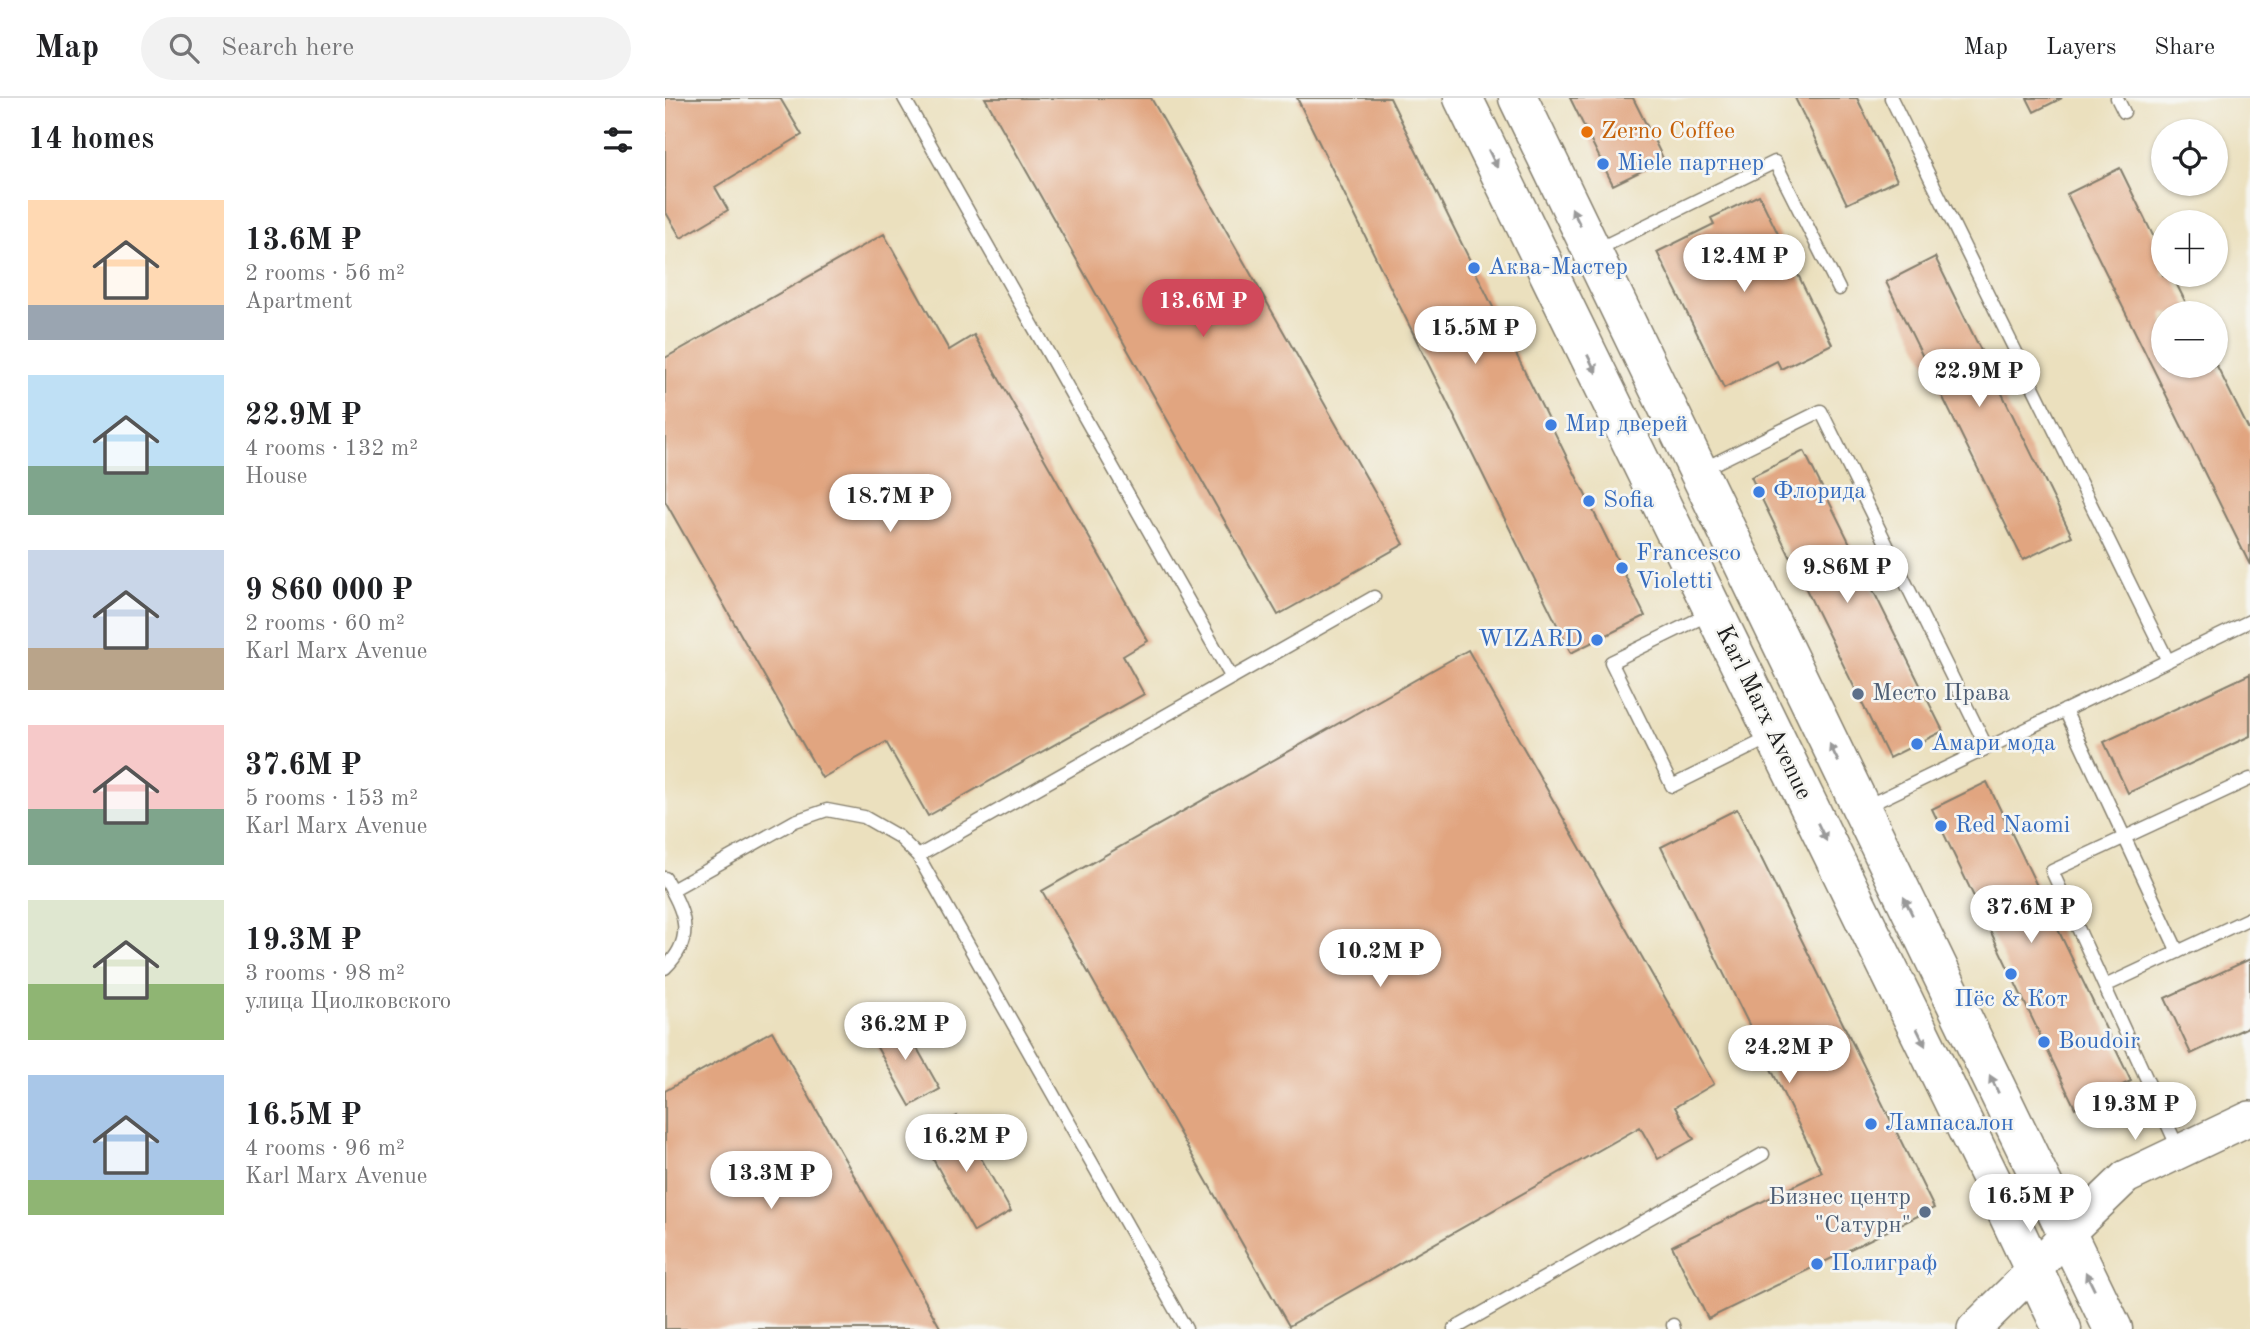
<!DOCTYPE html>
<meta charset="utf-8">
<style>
:root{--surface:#fff;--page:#f2f2f2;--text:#202124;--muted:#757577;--line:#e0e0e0;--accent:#d1495b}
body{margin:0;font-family:"Old Standard TT",serif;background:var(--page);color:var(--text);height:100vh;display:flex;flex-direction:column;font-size:26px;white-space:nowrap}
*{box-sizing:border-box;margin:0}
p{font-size:23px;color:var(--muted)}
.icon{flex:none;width:38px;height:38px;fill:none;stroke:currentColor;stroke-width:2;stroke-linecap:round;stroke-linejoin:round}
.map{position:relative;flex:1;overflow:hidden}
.sheet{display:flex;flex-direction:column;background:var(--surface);width:665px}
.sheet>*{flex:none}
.tools{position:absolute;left:1486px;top:21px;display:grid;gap:14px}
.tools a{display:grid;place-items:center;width:77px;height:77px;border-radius:50%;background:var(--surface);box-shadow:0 2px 5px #0004;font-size:35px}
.price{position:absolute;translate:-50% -60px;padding:0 16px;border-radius:24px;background:#fff;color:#222;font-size:23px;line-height:46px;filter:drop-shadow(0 2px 4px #0008)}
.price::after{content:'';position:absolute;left:50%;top:42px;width:21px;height:16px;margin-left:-10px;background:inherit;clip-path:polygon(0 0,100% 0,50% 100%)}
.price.active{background:var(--accent);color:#fff}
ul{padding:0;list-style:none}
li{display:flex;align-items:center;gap:21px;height:175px;padding:0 28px}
li span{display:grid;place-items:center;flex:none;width:196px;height:140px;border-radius:0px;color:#555}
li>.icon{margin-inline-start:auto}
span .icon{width:84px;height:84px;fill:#fffc;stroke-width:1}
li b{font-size:30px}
h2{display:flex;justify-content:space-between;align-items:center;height:84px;padding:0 28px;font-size:30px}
header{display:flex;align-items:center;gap:42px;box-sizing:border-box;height:98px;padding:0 35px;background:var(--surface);border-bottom:2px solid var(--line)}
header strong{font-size:33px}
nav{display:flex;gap:38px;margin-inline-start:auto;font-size:24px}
.search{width:490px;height:63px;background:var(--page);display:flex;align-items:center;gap:18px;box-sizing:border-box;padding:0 24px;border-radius:38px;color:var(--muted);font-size:26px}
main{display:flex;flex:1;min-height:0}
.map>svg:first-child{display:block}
.building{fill:#e1a580}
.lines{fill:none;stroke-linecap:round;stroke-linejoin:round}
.lane-casing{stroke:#847e6d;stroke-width:15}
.secondary-casing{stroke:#847e6d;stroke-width:36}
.primary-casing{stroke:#847e6d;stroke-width:41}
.lane{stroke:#fff;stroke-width:12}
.secondary{stroke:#fff;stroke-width:33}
.primary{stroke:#fff;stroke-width:38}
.oneway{fill:#999}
.food-dot{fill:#e8710a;stroke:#f6f6f2;stroke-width:2.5}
.shop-dot{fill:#3f7fe0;stroke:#f6f6f2;stroke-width:2.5}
.service-dot{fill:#5c6f8a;stroke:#f6f6f2;stroke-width:2.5}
.labels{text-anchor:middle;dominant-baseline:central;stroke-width:5;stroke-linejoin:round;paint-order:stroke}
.food-label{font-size:24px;fill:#c56008;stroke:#f6f6f2;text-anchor:start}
.shop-label{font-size:24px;fill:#366cbe;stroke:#f6f6f2;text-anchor:start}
.service-label{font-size:24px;fill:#4e5e75;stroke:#f6f6f2;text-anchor:start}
.street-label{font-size:24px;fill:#1c1c1c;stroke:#f6f6f2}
</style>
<header>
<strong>Map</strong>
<div class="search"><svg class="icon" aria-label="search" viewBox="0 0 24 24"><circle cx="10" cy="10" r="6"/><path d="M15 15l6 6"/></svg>Search here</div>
<nav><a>Map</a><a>Layers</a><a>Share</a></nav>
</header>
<main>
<section class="sheet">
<h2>14 homes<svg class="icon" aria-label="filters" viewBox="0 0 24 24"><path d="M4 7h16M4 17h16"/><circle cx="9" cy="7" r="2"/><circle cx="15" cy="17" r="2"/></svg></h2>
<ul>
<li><span style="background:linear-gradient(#ffd9b3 75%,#9aa5b1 0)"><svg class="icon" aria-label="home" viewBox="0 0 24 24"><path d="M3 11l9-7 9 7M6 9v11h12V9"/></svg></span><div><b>13.6M ₽</b><p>2 rooms · 56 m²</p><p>Apartment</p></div></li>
<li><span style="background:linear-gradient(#bfe0f5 65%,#7fa58c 0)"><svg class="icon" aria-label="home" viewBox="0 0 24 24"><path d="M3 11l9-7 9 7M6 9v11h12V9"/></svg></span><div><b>22.9M ₽</b><p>4 rooms · 132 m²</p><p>House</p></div></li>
<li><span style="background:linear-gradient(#c9d6e8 70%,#b9a48a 0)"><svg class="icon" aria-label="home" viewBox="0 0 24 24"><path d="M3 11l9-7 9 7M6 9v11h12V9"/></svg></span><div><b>9 860 000 ₽</b><p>2 rooms · 60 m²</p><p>Karl Marx Avenue</p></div></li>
<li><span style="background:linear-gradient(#f6c9c9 60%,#7fa58c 0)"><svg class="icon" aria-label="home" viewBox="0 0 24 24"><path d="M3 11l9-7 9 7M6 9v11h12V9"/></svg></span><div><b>37.6M ₽</b><p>5 rooms · 153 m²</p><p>Karl Marx Avenue</p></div></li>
<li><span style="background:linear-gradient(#dfe7d0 60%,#8fb573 0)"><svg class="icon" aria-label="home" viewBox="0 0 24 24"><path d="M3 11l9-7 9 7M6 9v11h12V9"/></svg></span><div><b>19.3M ₽</b><p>3 rooms · 98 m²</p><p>улица Циолковского</p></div></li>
<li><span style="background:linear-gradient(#a9c7e8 75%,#8fb573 0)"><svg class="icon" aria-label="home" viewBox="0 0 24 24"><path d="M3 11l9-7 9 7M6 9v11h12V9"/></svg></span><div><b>16.5M ₽</b><p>4 rooms · 96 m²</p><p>Karl Marx Avenue</p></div></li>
</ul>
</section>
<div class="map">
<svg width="1585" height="1231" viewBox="0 0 1585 1231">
<rect width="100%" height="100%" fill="#f6f6f2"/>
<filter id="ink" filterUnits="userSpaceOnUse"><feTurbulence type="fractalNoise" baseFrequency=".0143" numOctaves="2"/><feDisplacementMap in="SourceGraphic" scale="14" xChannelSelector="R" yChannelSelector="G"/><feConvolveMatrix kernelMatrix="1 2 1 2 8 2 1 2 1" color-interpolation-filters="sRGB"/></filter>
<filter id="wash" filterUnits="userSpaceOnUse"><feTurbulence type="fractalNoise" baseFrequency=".00686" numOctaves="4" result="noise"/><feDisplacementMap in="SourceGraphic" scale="28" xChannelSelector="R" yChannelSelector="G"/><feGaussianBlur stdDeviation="1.57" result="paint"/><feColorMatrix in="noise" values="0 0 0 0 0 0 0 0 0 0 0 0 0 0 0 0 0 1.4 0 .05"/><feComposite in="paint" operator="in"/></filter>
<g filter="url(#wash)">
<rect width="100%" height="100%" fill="#ebe0be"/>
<g id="blocks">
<path class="building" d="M0,0H115L137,37L50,89L63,112L16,140L0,113Z
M320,0H486L739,446L613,517Z
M632,0H725L980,518L906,555Z
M905,0H968L999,62L948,87Z
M1130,0H1192L1232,82L1182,106Z
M1362,0H1397L1369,14Z
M1455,70L1498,158V177H1507L1526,215H1498V268H1552L1585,334V467L1402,96Z
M1094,97L1167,246L1116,271L1112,263L1059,290L992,154L1049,126L1046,120Z
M219,136L284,252L309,237L483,543L458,558L479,596L263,718L221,644L157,680L0,403V260Z
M1270,159L1407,438L1358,462L1221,184Z
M1139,353L1278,633L1224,660L1086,379Z
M803,552L1049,986L1010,1009L1029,1041L993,1061L975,1029L624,1228L377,793Z
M1585,576V638L1463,695L1439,644Z
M1322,684L1466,983L1410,1010L1267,711Z
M1072,711L1269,1110L1043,1221L1007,1148L1157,1074L996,749Z
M1585,861V928L1526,956L1500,900Z
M235,920L275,991L245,1008L205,937Z
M107,933L276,1231H0V993Z
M292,1018L346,1113L309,1134L255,1038Z"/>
</g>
</g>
<g filter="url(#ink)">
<use href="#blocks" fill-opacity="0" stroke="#847e6d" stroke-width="2"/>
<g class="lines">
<defs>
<path id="lane" d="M239,0L567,580
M1226,0L1503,563
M1452,0L1459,14
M931,152L1110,64L1174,191
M1038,371L1156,313L1322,650
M1046,515L946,564L1007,688L1106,639
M1400,612L1513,854
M1200,709L1585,523
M253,758L709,499
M0,780C19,814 32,839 0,870
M7,792L130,723L162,712L199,719L234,739L253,758L521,1231
M1440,888L1585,820
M1514,1052L1387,773L1585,681
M1008,1227L1009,1231
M789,1231L1098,1056"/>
<path id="secondary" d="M1309,1231L1369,1172L1402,1136L1461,1079L1585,1020"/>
<path id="primary" d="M798,0L1328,1085L1397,1231
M853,0L1448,1231"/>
</defs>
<use href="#lane" class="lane-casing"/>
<use href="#secondary" class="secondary-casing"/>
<use href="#primary" class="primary-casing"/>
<use href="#lane" class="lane"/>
<use href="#secondary" class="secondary"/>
<use href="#primary" class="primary"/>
</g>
<defs><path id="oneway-solid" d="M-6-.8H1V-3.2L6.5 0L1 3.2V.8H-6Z" transform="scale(1.75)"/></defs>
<g class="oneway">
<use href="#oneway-solid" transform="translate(828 61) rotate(64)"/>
<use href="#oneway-solid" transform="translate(911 119) rotate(-116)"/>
<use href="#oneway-solid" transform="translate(927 266) rotate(64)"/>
<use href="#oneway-solid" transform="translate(1169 655) rotate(-116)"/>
<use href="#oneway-solid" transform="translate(1157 734) rotate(64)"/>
<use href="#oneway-solid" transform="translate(1243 808) rotate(-116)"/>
<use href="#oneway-solid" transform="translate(1256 939) rotate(64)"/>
<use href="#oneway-solid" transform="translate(1329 986) rotate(-116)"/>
<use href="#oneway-solid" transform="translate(1425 1183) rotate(-116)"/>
</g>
</g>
<circle class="food-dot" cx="922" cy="34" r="7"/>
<g class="shop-dot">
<circle cx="938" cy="66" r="7"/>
<circle cx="809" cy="170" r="7"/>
<circle cx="886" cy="327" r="7"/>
<circle cx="1094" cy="394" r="7"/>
<circle cx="924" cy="403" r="7"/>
<circle cx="957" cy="470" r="7"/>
<circle cx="932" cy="542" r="7"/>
<circle cx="1252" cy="646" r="7"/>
<circle cx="1276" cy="728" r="7"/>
<circle cx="1346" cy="876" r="7"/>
<circle cx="1379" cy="944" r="7"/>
<circle cx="1206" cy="1026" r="7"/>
<circle cx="1152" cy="1166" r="7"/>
</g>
<g class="service-dot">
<circle cx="1193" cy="596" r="7"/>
<circle cx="1260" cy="1114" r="7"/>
</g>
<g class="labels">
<g class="food-label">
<text x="936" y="34">Zerno Coffee</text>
</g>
<g class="shop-label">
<text x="952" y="66">Miele партнер</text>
<text x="823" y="170">Аква-Мастер</text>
<text x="900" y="327">Мир дверей</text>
<text x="1108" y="394">Флорида</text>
<text x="938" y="403">Sofia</text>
<text x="971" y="456">Francesco<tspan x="971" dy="28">Violetti</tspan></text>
<text x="918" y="542" text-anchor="end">WIZARD</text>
<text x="1266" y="646">Амари мода</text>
<text x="1290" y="728">Red Naomi</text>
<text x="1346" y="902" text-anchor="middle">Пёс &amp; Кот</text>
<text x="1393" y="944">Boudoir</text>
<text x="1220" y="1026">Лампасалон</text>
<text x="1166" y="1166">Полиграф</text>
</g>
<g class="service-label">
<text x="1207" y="596">Место Права</text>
<text x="1246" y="1100" text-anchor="end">Бизнес центр<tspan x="1246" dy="28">"Сатурн"</tspan></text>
</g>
<g class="street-label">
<text transform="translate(1098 615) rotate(64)">Karl Marx Avenue</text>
</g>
</g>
</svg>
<div class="tools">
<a><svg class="icon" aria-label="locate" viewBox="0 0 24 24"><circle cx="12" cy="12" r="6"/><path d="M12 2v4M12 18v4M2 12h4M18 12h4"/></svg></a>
<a>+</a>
<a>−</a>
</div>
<b class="price" style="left:1079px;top:196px">12.4M ₽</b>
<b class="price active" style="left:538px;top:241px">13.6M ₽</b>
<b class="price" style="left:810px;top:268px">15.5M ₽</b>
<b class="price" style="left:1314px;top:311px">22.9M ₽</b>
<b class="price" style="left:225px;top:436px">18.7M ₽</b>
<b class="price" style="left:1182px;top:507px">9.86M ₽</b>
<b class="price" style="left:1366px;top:847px">37.6M ₽</b>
<b class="price" style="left:715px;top:891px">10.2M ₽</b>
<b class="price" style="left:240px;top:964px">36.2M ₽</b>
<b class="price" style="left:1124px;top:987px">24.2M ₽</b>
<b class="price" style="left:1470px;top:1044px">19.3M ₽</b>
<b class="price" style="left:301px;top:1076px">16.2M ₽</b>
<b class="price" style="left:106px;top:1113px">13.3M ₽</b>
<b class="price" style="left:1365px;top:1136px">16.5M ₽</b>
</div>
</main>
